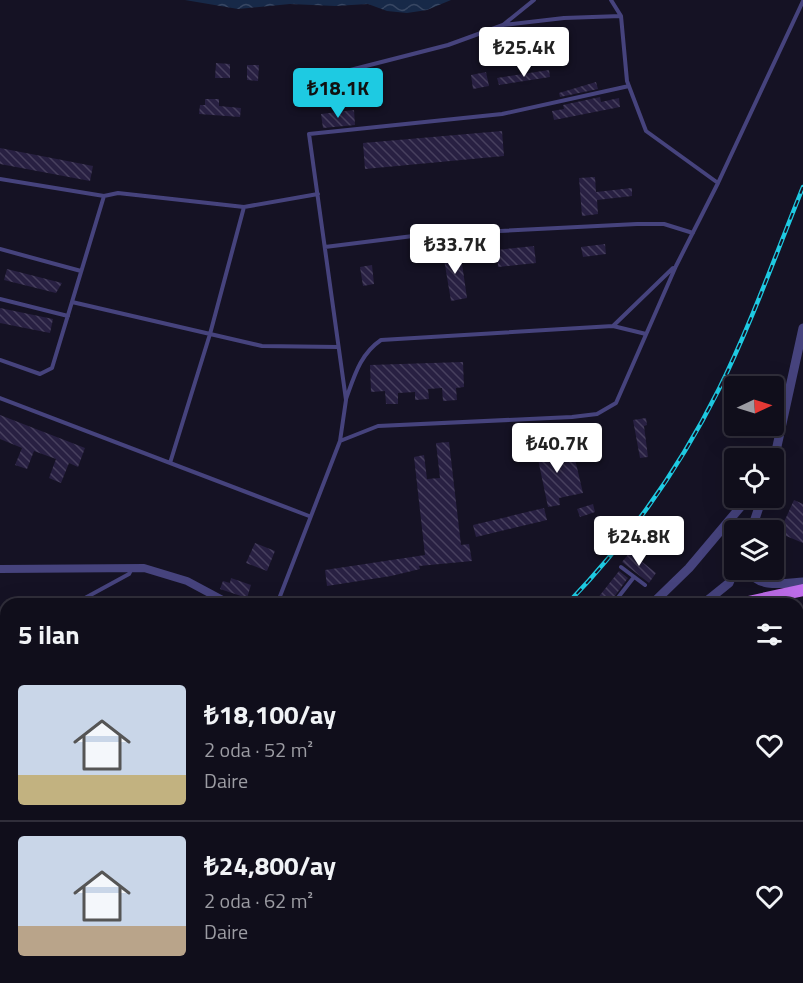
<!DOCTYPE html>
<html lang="tr">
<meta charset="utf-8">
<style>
:root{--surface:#100e1b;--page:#191724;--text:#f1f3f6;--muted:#9c9ca3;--line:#302e3a;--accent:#1ecae2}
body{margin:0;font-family:"Titillium Web",sans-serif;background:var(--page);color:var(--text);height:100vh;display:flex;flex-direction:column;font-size:22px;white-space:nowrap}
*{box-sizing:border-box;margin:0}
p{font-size:20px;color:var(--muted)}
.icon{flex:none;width:33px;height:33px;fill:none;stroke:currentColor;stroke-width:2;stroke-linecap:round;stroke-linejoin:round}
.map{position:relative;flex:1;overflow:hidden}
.drawer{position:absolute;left:0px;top:598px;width:804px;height:386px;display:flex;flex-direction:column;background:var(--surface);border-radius:18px 18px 0 0;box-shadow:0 6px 24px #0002,0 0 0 2px var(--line)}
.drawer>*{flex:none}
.needle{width:39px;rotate:86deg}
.tools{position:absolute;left:724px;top:376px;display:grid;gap:12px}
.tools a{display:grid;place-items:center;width:60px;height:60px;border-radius:6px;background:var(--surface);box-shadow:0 6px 24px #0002,0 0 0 2px var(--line);font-size:30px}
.price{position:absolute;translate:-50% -51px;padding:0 14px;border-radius:6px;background:#fff;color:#222;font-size:20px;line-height:39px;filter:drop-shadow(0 2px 3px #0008)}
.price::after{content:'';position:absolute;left:50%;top:36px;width:18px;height:14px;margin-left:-9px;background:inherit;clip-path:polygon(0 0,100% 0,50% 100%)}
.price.active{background:var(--accent);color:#111}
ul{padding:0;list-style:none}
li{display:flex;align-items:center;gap:18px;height:150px;padding:0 18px}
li+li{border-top:2px solid var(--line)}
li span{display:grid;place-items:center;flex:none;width:168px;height:120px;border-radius:6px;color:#555}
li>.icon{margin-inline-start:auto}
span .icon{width:72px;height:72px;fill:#fffc;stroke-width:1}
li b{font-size:26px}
h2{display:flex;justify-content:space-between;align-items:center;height:72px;padding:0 18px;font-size:26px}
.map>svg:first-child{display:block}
.pitch{fill:#162d2d}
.water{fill:url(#water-waves)}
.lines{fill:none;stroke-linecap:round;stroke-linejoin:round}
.stream{stroke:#172948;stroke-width:2}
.building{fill:url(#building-back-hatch)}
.path{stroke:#3fa9a4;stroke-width:1.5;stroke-dasharray:3 4.5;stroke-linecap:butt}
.service{stroke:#46437d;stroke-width:4}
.minor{stroke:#46437d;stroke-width:8}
.tertiary{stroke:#46437d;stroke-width:9}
.primary{stroke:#c06eec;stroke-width:12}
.rail-casing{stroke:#1ecae2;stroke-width:4.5}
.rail{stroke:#151224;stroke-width:2;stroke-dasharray:7;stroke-linecap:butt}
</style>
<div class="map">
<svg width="803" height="983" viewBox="0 0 803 983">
<defs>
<pattern id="water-waves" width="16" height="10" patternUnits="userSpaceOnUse" patternTransform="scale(1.5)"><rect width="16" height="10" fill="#172948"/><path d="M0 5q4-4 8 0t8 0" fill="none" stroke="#384763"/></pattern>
<pattern id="building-back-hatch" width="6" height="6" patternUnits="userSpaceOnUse" patternTransform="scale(1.5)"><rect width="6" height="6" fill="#282042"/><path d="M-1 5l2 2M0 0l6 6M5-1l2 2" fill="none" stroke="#47405e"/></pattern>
</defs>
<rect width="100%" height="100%" fill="#151224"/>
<path class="pitch" d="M442,978H489L493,983H446Z"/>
<path class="water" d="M185,0H451L427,10L407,13L387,11L368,4L335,6L290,4L238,9Z"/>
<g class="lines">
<path class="stream" d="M798,829L803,826
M567,983L573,978"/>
</g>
<path class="building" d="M514,40L516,54L493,58L490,44Z
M216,63L230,64V78H215Z
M247,65H259L258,81L247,80Z
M549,70L550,77L499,85L497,78Z
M486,72L489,86L473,89L471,75Z
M596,82L598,89L560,97L559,93Z
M600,97L601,102L619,98L620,107L554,120L552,111L564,109L563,105Z
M205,99H219V106L241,108L240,117L199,114L200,105H205Z
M354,110L355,125L323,128L321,114Z
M502,131L504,156L365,169L363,143Z
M0,148L93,166L90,181L0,164Z
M595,177L596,192L632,188V196L597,200L598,214L582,216L579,178Z
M605,244L606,254L583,257L581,247Z
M534,246L536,263L498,267L497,250Z
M460,250L467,298L451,301L443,253Z
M372,265L374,284L363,286L360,267Z
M7,269L62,283L56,293L4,280Z
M0,308L53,319L50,333L0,323Z
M463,362L464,387L456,388L457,400L443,401L442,388L428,389L429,399L415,400V392L398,393V404H386L385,391L371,392L370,365Z
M0,415L85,448L78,467L69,463L61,483L49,478L56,459L34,451L27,469L15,465L22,448L0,439Z
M646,418L647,425L644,426L648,457L640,458L633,420Z
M547,437L551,460L574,455L583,493L559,498L560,505L548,507L534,440Z
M449,442L461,545L469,544L472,561L419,566L420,569L391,576L327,586L325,570L425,555L414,457L424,455L427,479L440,478L436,443Z
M794,500L803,504V543L779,533Z
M593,504L595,512L580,517L577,509Z
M544,508L547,520L476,537L473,525Z
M255,543L275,551L267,571L246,563Z
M630,552L656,573L649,583L622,562Z
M619,571L628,578L609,604H604L597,599Z
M231,578L251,585L247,598L220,589L223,581L230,583Z"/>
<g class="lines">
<path class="path" d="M313,978L316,983"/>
<path class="service" d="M611,0L621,16L627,81L646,131L718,183
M503,25L564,18L621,16
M319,78L448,45L503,25L534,0
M0,179L104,196
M325,247L421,235L637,224H664L693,233
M0,249L81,271
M0,299L68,316
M72,302L262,346L338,347
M613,326L673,268
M0,360L40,374L52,368L104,196L118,193L244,207L318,194
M0,398L309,516
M346,399C354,377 360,354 381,340L613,326L646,334
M340,441L378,426L572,417L597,414L616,403L676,266L718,183L803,1
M170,463L210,334L244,207
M621,567L645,585
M74,604L129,574L132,568
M277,604L340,441L346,400L309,134L502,114L629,86
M613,604L634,577
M0,626L6,625
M0,717L6,725
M0,822L6,820
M0,926L6,923
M407,978L411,983
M297,983L303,978"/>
<path class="minor" d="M0,569L144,568L187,581L230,604
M40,983L49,978"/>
<path class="tertiary" d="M774,460L803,328
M751,531L762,498
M748,570C758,589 785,583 803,582
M652,604L689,568L748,498
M703,604L729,583L735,569"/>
<path class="primary" d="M739,604L803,590
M798,646L803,645
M232,983L238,978
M262,983L267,978"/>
<defs>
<path id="rail" d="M567,604C629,540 679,469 719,389C751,324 776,254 803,187
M0,966L6,963"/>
</defs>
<use href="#rail" class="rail-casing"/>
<use href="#rail" class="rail"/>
</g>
</svg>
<div class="tools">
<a><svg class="needle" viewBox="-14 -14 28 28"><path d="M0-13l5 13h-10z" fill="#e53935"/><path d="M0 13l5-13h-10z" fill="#9c9ca3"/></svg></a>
<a><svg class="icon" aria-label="locate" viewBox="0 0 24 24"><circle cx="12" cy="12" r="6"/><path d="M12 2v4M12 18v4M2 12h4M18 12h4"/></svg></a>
<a><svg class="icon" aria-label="layers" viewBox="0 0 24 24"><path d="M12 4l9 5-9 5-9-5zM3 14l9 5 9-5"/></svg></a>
</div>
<b class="price" style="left:524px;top:78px">₺25.4K</b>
<b class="price active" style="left:338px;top:119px">₺18.1K</b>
<b class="price" style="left:455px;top:275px">₺33.7K</b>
<b class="price" style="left:557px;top:474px">₺40.7K</b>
<b class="price" style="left:639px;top:567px">₺24.8K</b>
<section class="drawer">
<h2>5 ilan<svg class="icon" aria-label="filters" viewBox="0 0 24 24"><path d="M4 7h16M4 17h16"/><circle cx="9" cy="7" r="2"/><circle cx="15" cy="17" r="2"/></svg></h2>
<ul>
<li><span style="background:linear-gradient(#c9d6e8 75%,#c2b280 0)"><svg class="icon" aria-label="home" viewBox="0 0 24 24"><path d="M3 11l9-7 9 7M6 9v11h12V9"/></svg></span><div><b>₺18,100/ay</b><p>2 oda · 52 m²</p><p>Daire</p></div><svg class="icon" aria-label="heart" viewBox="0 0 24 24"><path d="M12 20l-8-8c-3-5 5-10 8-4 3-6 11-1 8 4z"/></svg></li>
<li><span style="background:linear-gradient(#c9d6e8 75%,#b9a48a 0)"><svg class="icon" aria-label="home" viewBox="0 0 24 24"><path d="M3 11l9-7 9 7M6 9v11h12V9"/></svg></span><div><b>₺24,800/ay</b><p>2 oda · 62 m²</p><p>Daire</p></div><svg class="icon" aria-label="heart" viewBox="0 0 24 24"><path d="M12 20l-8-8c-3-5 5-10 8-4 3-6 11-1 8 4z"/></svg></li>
</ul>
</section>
</div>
